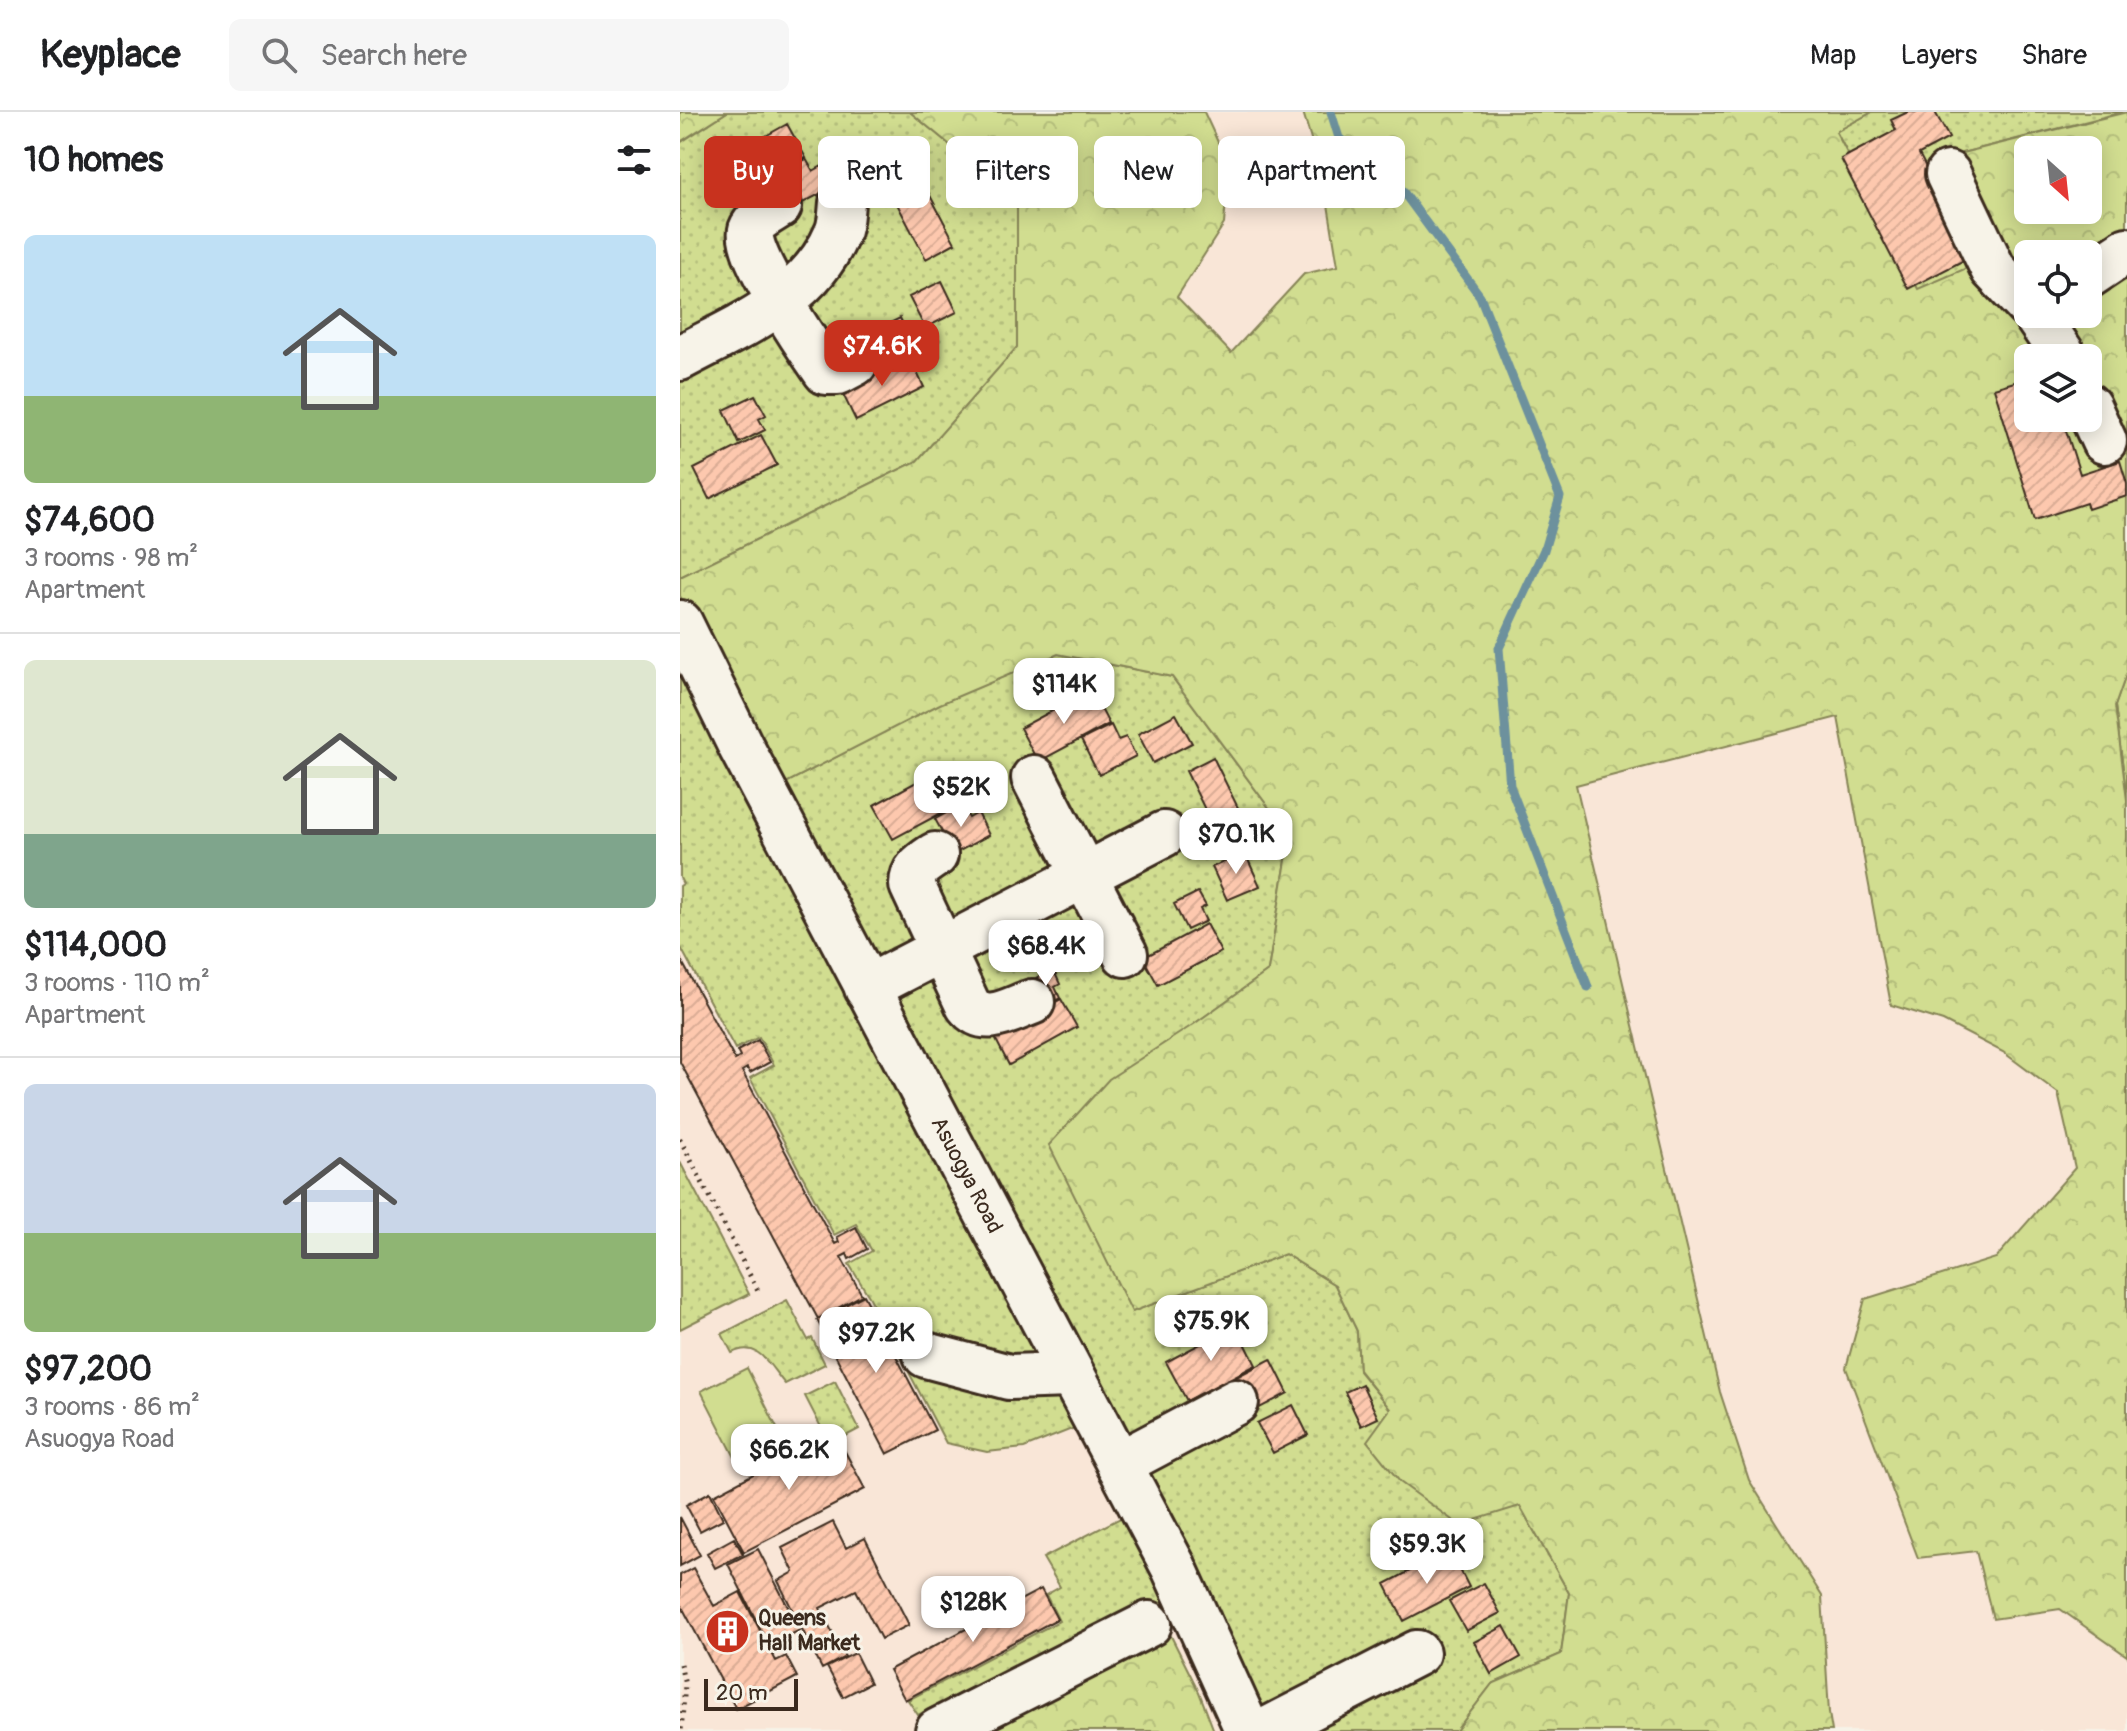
<!DOCTYPE html>
<meta charset="utf-8">
<style>
:root{--surface:#fff;--page:#f6f6f6;--text:#202124;--muted:#757577;--line:#e0e0e0;--accent:#c8321e}
body{margin:0;font-family:Pangolin,sans-serif;background:var(--page);color:var(--text);height:100vh;display:flex;flex-direction:column;font-size:30px;white-space:nowrap}
*{box-sizing:border-box;margin:0}
p{font-size:26px;color:var(--muted)}
.icon{flex:none;width:44px;height:44px;fill:none;stroke:currentColor;stroke-width:2;stroke-linecap:round;stroke-linejoin:round}
.map{position:relative;flex:1;overflow:hidden}
.side{display:flex;flex-direction:column;background:var(--surface);width:680px}
.side>*{flex:none}
.guide{position:absolute;left:24px;top:24px;width:760px;height:72px;display:flex;gap:16px}
.needle{width:52px;rotate:153deg}
.fabs{position:absolute;left:1334px;top:24px;display:grid;gap:16px}
.fabs a{display:grid;place-items:center;width:88px;height:88px;border-radius:12px;background:var(--surface);box-shadow:0 4px 20px #0003;font-size:40px}
.scale{position:absolute;left:24px;bottom:20px;width:94px;box-sizing:border-box;padding-left:8px;border:4px solid #3b2a1e;border-top:0;font-size:22px;line-height:28px;white-space:nowrap;color:#3b2a1e;-webkit-text-stroke:6px #f7f3e8;paint-order:stroke}
.price{position:absolute;translate:-50% -68px;padding:0 18px;border-radius:16px;background:#fff;color:#222;font-size:26px;line-height:52px;filter:drop-shadow(0 2px 4px #0008)}
.price::after{content:'';position:absolute;left:50%;top:48px;width:24px;height:18px;margin-left:-12px;background:inherit;clip-path:polygon(0 0,100% 0,50% 100%)}
.price.active{background:var(--accent);color:#fff}
ul{padding:0;list-style:none}
li{display:grid;align-content:center;gap:16px;height:424px;padding:0 24px}
li+li{border-top:2px solid var(--line)}
li span{display:grid;place-items:center;height:248px;border-radius:12px;color:#555}
li>.icon{margin-inline-start:auto}
span .icon{width:144px;height:144px;fill:#fffc;stroke-width:1}
li b{font-size:34px}
h2{display:flex;justify-content:space-between;align-items:center;height:96px;padding:0 24px;font-size:34px}
.chip{padding:0 28px;border-radius:12px;background:var(--surface);box-shadow:0 4px 20px #0003;font-size:28px;line-height:72px}
.chip.active{background:var(--accent);color:#fff}
header{display:flex;align-items:center;gap:48px;box-sizing:border-box;height:112px;padding:0 40px;background:var(--surface);border-bottom:2px solid var(--line)}
header strong{font-size:38px}
nav{display:flex;gap:44px;margin-inline-start:auto;font-size:28px}
.search{width:560px;height:72px;background:var(--page);display:flex;align-items:center;gap:20px;box-sizing:border-box;padding:0 28px;border-radius:12px;color:var(--muted);font-size:30px}
main{display:flex;flex:1;min-height:0}
.map>svg:first-child{display:block}
.built{fill:#f9e6d7;fill-rule:evenodd}
.grass{fill:url(#grass-dots);stroke:#868457;stroke-width:2}
.forest{fill:url(#forest-crowns);stroke:#868457;stroke-width:2;fill-rule:evenodd}
.garden{fill:#d1dd90;stroke:#868457;stroke-width:2}
.lines{fill:none;stroke-linecap:round;stroke-linejoin:round}
.stream{stroke:#6d919d;stroke-width:9}
.building{fill:url(#building-hatch);stroke:#3b2a1e;stroke-width:2}
.minor-casing{stroke:#3b2a1e;stroke-width:50}
.path{stroke:#3b2a1e;stroke-width:5;stroke-dasharray:2 6;stroke-linecap:butt}
.minor{stroke:#f7f3e8;stroke-width:44}
.labels{text-anchor:middle;dominant-baseline:central;stroke-width:6;stroke-linejoin:round;paint-order:stroke}
.street-label{font-size:22px;fill:#3b2a1e;stroke:#f7f3e8}
.poi-label{font-size:22px;font-weight:bold;fill:#3b2a1e;stroke:#f7f3e8;text-anchor:start}
</style>
<header>
<strong>Keyplace</strong>
<div class="search"><svg class="icon" aria-label="search" viewBox="0 0 24 24"><circle cx="10" cy="10" r="6"/><path d="M15 15l6 6"/></svg>Search here</div>
<nav><a>Map</a><a>Layers</a><a>Share</a></nav>
</header>
<main>
<section class="side">
<h2>10 homes<svg class="icon" aria-label="filters" viewBox="0 0 24 24"><path d="M4 7h16M4 17h16"/><circle cx="9" cy="7" r="2"/><circle cx="15" cy="17" r="2"/></svg></h2>
<ul>
<li><span style="background:linear-gradient(#bfe0f5 65%,#8fb573 0)"><svg class="icon" aria-label="home" viewBox="0 0 24 24"><path d="M3 11l9-7 9 7M6 9v11h12V9"/></svg></span><div><b>$74,600</b><p>3 rooms · 98 m²</p><p>Apartment</p></div></li>
<li><span style="background:linear-gradient(#dfe7d0 70%,#7fa58c 0)"><svg class="icon" aria-label="home" viewBox="0 0 24 24"><path d="M3 11l9-7 9 7M6 9v11h12V9"/></svg></span><div><b>$114,000</b><p>3 rooms · 110 m²</p><p>Apartment</p></div></li>
<li><span style="background:linear-gradient(#c9d6e8 60%,#8fb573 0)"><svg class="icon" aria-label="home" viewBox="0 0 24 24"><path d="M3 11l9-7 9 7M6 9v11h12V9"/></svg></span><div><b>$97,200</b><p>3 rooms · 86 m²</p><p>Asuogya Road</p></div></li>
</ul>
</section>
<div class="map">
<svg width="1447" height="1619" viewBox="0 0 1447 1619">
<defs>
<pattern id="grass-dots" width="8" height="8" patternUnits="userSpaceOnUse" patternTransform="scale(2)"><rect width="8" height="8" fill="#d1dd90"/><path d="M2 2h.1M6 6h.1" fill="none" stroke="#b4be7c" stroke-width="1.8" stroke-linecap="round"/></pattern>
<pattern id="forest-crowns" width="20" height="18" patternUnits="userSpaceOnUse" patternTransform="scale(2)"><rect width="20" height="18" fill="#d1dd90"/><path d="M2 6a3 3 0 1 1 6 0M12 15a3 3 0 1 1 6 0" fill="none" stroke="#b4be7c"/></pattern>
<pattern id="building-hatch" width="6" height="6" patternUnits="userSpaceOnUse" patternTransform="scale(2)"><rect width="6" height="6" fill="#fdc8ae"/><path d="M-1 1l2-2M0 6l6-6M5 7l2-2" fill="none" stroke="#daac95"/></pattern>
</defs>
<rect width="100%" height="100%" fill="#f7f3e8"/>
<filter id="ink" filterUnits="userSpaceOnUse"><feTurbulence type="fractalNoise" baseFrequency=".0125" numOctaves="2"/><feDisplacementMap in="SourceGraphic" scale="16" xChannelSelector="R" yChannelSelector="G"/><feConvolveMatrix kernelMatrix="1 2 1 2 8 2 1 2 1" color-interpolation-filters="sRGB"/></filter>
<g filter="url(#ink)">
<path class="built" d="M0,0H1447V1619H0ZM1348,38H1408V98H1348ZM1348,142H1408V202H1348ZM1348,246H1408V306H1348Z"/>
<path class="grass" d="M47,0H230L337,88L338,235L237,349L0,465V31Z
M1192,0H1443L1282,41L1322,141L1238,178L1156,19Z
M378,542L492,565L610,724L588,859L514,912L452,1200L605,1142L655,1173L677,1219L679,1259L710,1297L840,1394L889,1481L881,1542L812,1572L776,1619H583L98,675L260,591Z
M0,560L73,706L402,1313L344,1336L307,1340L266,1331L190,1186L169,1152L192,1139L176,1112L154,1123L70,966L94,953L79,925L55,937L0,834V774L3,772L0,766Z
M1447,560V688L1435,594Z
M0,1050L69,1182L0,1217Z
M107,1188L128,1228L132,1226L145,1252L105,1272C89,1254 79,1227 52,1241L42,1222Z
M155,1269L179,1317L160,1327L155,1316L144,1321L125,1284Z
M450,1401L490,1488L447,1511L415,1513L238,1603L228,1588L379,1509L366,1483L380,1475L363,1446Z"/>
<path class="forest" d="M0,0H47L0,30Z
M230,0H524L549,54L544,112L497,185L551,241L624,162L658,154L645,74L623,0H1192L1156,20L1238,177L1322,141L1282,41L1447,0V560L1435,594L1447,688V1544L1380,1497L1313,1507L1296,1439L1238,1446L1166,1256L1185,1187L1316,1146L1395,1056L1378,981L1323,940L1263,909L1211,893L1158,605L896,673L1040,1280L1069,1368L1142,1484L1149,1601L1152,1619H776L812,1572L881,1542L889,1481L840,1394L779,1413L720,1370L687,1329L710,1297L679,1258L677,1219L655,1173L605,1142L452,1200L369,1033L429,967L514,912L588,859L610,724L492,565L378,542L260,592L98,675L0,484V465L237,349L337,235V88ZM1348,38H1408V98H1348ZM1348,142H1408V202H1348ZM1348,246H1408V306H1348Z
M488,1518L519,1580L534,1619H287Z"/>
<path class="garden" d="M67,1256L105,1332L60,1355L21,1279Z"/>
<g class="lines">
<path class="stream" d="M651,0L659,26L718,73L800,184L880,385L864,438L819,536L830,674L908,875"/>
</g>
<path class="building" d="M1228,0H1255L1269,26L1239,42L1292,144L1228,177L1161,47L1216,18L1211,8Z
M107,12L126,46L61,81L43,48Z
M190,33L207,66L174,82L157,50Z
M126,47L133,59L142,54L153,75L119,93L102,60Z
M245,74L275,131L246,147L216,90Z
M262,169L277,200L245,216L229,185Z
M220,206L230,227L224,230L230,242L204,254L188,222Z
M229,244L244,275L176,309L161,278Z
M1348,266V306H1382L1400,362L1440,349L1447,372V384L1408,397L1406,391L1355,408L1314,276Z
M75,283L86,303L79,307L85,318L59,331L44,298Z
M81,323L97,353L29,387L14,357Z
M411,578L429,612L358,650L340,616Z
M496,602L512,631L473,651L458,622Z
M431,613L438,628L446,625L456,644L419,663L401,628Z
M533,645L564,708L537,722L506,659Z
M262,656L280,691L213,727L194,693Z
M281,693L289,706L298,701L309,723L274,742L255,707Z
M565,741L580,774L547,788L532,755Z
M518,780L526,794L520,797L526,809L507,818L494,792Z
M526,812L541,840L478,873L463,846Z
M0,846L55,948L60,945L57,939L78,928L90,950L70,961L67,956L62,959L155,1132L159,1130L157,1125L176,1115L187,1137L169,1147L167,1142L161,1145L182,1183L138,1207L0,950Z
M373,857L380,872L375,875L380,886L362,896L348,870Z
M381,887L397,915L329,953L314,924Z
M184,1183L255,1318L207,1342L137,1208Z
M556,1213L576,1253L507,1289L486,1250Z
M591,1247L608,1281L574,1299L556,1265Z
M682,1272L698,1306L681,1314L665,1280Z
M613,1293L628,1323L593,1341L577,1311Z
M154,1319L185,1377L64,1440L34,1383Z
M30,1380L43,1407L20,1419L6,1393Z
M0,1405L20,1443L0,1454Z
M153,1410L166,1436L185,1426L229,1513L201,1527L176,1478L140,1496L165,1545L142,1557L98,1469L114,1460L102,1436Z
M54,1426L63,1442L35,1456L27,1441Z
M78,1437L120,1518L89,1534L48,1452Z
M770,1438L789,1475L724,1509L705,1472Z
M13,1456L34,1494L60,1480L96,1549L106,1544L117,1565L56,1597L0,1491V1463Z
M804,1471L820,1501L786,1519L769,1489Z
M361,1477L377,1507L225,1588L209,1558Z
M824,1514L841,1545L811,1562L794,1530Z
M175,1541L190,1571L163,1585L147,1555Z"/>
<g class="lines">
<defs>
<g id="minor">
<path d="M1268,62L1313,157L1348,194"/>
<path d="M99,94C90,100 75,107 71,118C64,141 130,237 146,260H158L175,251"/>
<path d="M1408,164L1447,138"/>
<path d="M1355,202L1385,246"/>
<path d="M0,246C59,214 129,188 157,121C161,112 161,100 162,91"/>
<path d="M1408,294L1424,329"/>
<path id="s1" d="M0,511L61,635L494,1456L568,1619"/>
<path d="M354,666L445,842"/>
<path d="M255,743C243,751 232,757 232,773L288,893C305,915 331,897 352,890"/>
<path d="M187,876L484,722"/>
<path d="M246,1243L329,1265L391,1263"/>
<path d="M439,1352L556,1290"/>
<path d="M258,1619L469,1512"/>
<path d="M585,1619L737,1541"/>
</g>
</defs>
<use href="#minor" class="minor-casing"/>
<path class="path" d="M0,1027L80,1183
M0,1552L5,1573L1,1619"/>
<use href="#minor" class="minor"/>
</g>
</g>
<defs>
<symbol id="building-disc" viewBox="-11 -11 22 22"><circle r="9.5" fill="#c8321e" stroke="#f7f3e8"/><path d="M-4-6H4V6H1V3H-1V6H-4ZM-2.5-4.3h1.7v1.8h-1.7ZM.8-4.3h1.7v1.8H.8ZM-2.5-1h1.7V.8h-1.7ZM.8-1h1.7V.8H.8Z" fill="#fff"/></symbol>
</defs>
<g fill-rule="evenodd">
<use href="#building-disc" x="22" y="1494" width="51" height="51"/>
</g>
<g class="labels">
<g class="street-label">
<text stroke="none"><textPath href="#s1" startOffset="622">Asuogya Road</textPath></text>
</g>
<g class="poi-label">
<text x="78" y="1506">Queens<tspan x="78" dy="25">Hall Market</tspan></text>
</g>
</g>
</svg>
<div class="fabs">
<a><svg class="needle" viewBox="-14 -14 28 28"><path d="M0-13l5 13h-10z" fill="#e53935"/><path d="M0 13l5-13h-10z" fill="#757577"/></svg></a>
<a><svg class="icon" aria-label="locate" viewBox="0 0 24 24"><circle cx="12" cy="12" r="6"/><path d="M12 2v4M12 18v4M2 12h4M18 12h4"/></svg></a>
<a><svg class="icon" aria-label="layers" viewBox="0 0 24 24"><path d="M12 4l9 5-9 5-9-5zM3 14l9 5 9-5"/></svg></a>
</div>
<div class="scale">20 m</div>
<b class="price active" style="left:202px;top:276px">$74.6K</b>
<b class="price" style="left:384px;top:614px">$114K</b>
<b class="price" style="left:281px;top:717px">$52K</b>
<b class="price" style="left:556px;top:764px">$70.1K</b>
<b class="price" style="left:366px;top:876px">$68.4K</b>
<b class="price" style="left:531px;top:1251px">$75.9K</b>
<b class="price" style="left:196px;top:1263px">$97.2K</b>
<b class="price" style="left:109px;top:1380px">$66.2K</b>
<b class="price" style="left:747px;top:1474px">$59.3K</b>
<b class="price" style="left:293px;top:1532px">$128K</b>
<div class="guide">
<a class="chip active">Buy</a>
<a class="chip">Rent</a>
<a class="chip">Filters</a>
<a class="chip">New</a>
<a class="chip">Apartment</a>
</div>
</div>
</main>
